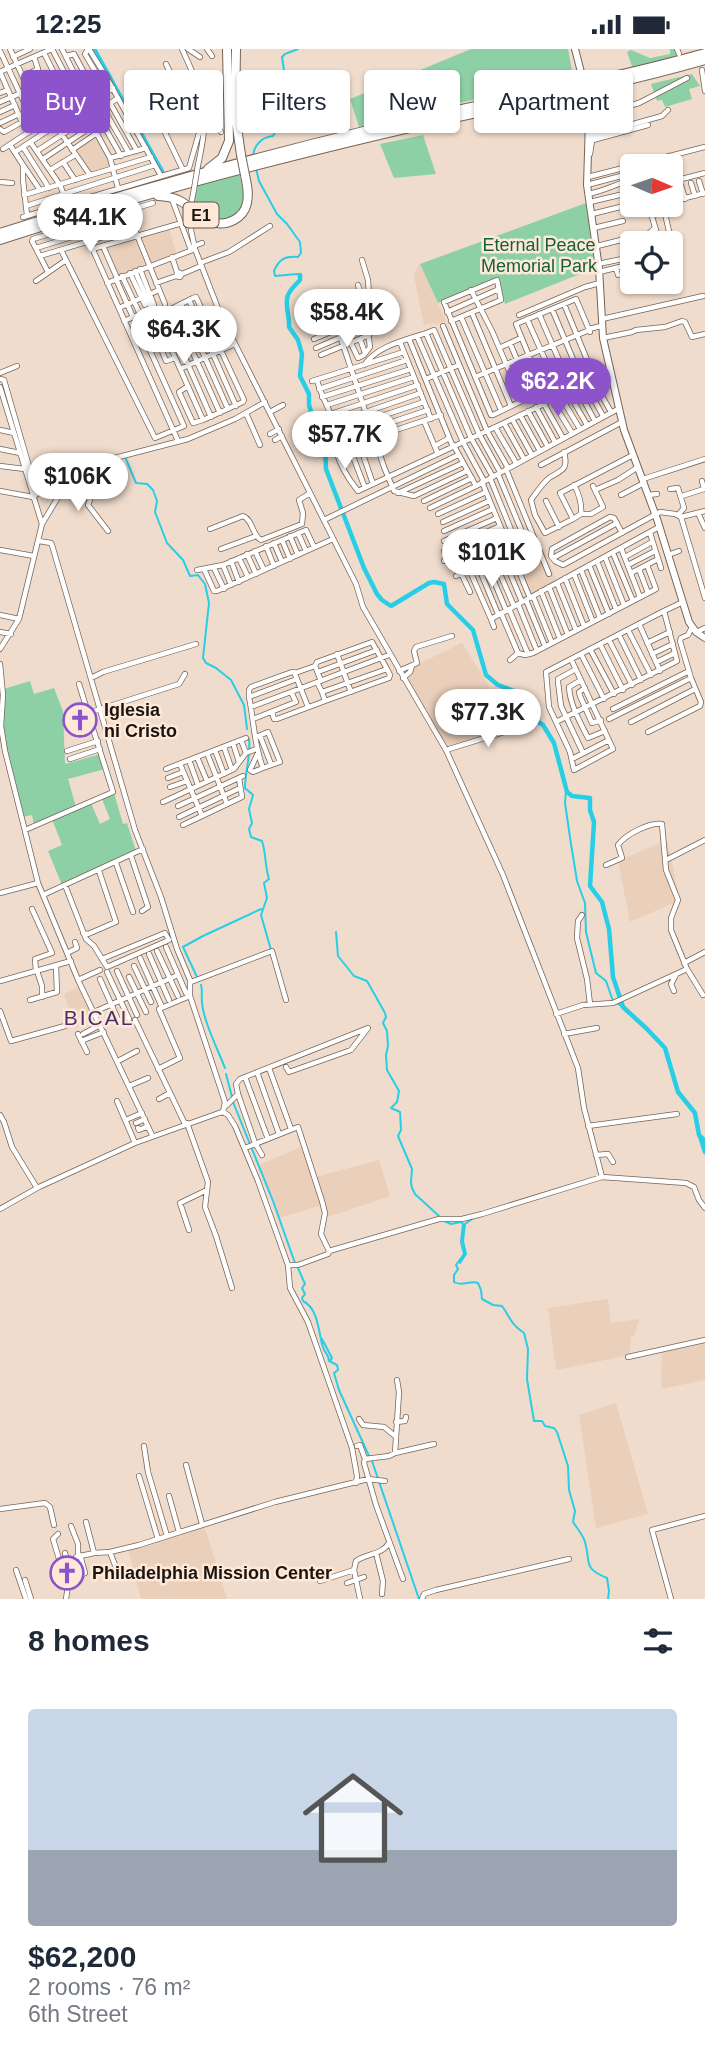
<!DOCTYPE html>
<meta charset="utf-8">
<style>
:root{--surface:#fff;--page:#f6f6f7;--text:#1f2937;--muted:#747a83;--accent:#8d53ca}
body{margin:0;font-family:Helvetica,sans-serif;background:var(--page);color:var(--text);height:100vh;display:flex;flex-direction:column;font-size:26px;white-space:nowrap}
*{box-sizing:border-box;margin:0}
p{font-size:23px;color:var(--muted)}
.icon{flex:none;width:38px;height:38px;fill:none;stroke:currentColor;stroke-width:2;stroke-linecap:round;stroke-linejoin:round}
.map{position:relative;height:1550px;overflow:hidden}
.side{display:flex;flex-direction:column;background:var(--surface);flex:1}
.side>*{flex:none}
.banner{position:absolute;left:21px;top:21px;width:663px;height:63px;display:flex;gap:14px}
.needle{width:46px;rotate:92deg}
.fabs{position:absolute;left:620px;top:105px;display:grid;gap:14px}
.fabs a{display:grid;place-items:center;width:63px;height:63px;border-radius:7px;background:var(--surface);box-shadow:0 2px 5px #0004;font-size:35px}
.price{position:absolute;translate:-50% -60px;padding:0 16px;border-radius:24px;background:#fff;color:#222;font-size:23px;line-height:46px;filter:drop-shadow(0 2px 4px #0008)}
.price::after{content:'';position:absolute;left:50%;top:42px;width:21px;height:16px;margin-left:-10px;background:inherit;clip-path:polygon(0 0,100% 0,50% 100%)}
.price.active{background:var(--accent);color:#fff}
ul{padding:0;list-style:none}
li{display:grid;align-content:center;gap:14px;height:371px;padding:0 28px}
li span{display:grid;place-items:center;height:217px;border-radius:7px;color:#555}
li>.icon{margin-inline-start:auto}
span .icon{width:126px;height:126px;fill:#fffc;stroke-width:1}
li b{font-size:30px}
h2{display:flex;justify-content:space-between;align-items:center;height:84px;padding:0 28px;font-size:30px}
.pill{padding:0 24px;border-radius:7px;background:var(--surface);box-shadow:0 2px 5px #0004;font-size:24px;line-height:63px}
.pill.active{background:var(--accent);color:#fff}
.status{display:flex;justify-content:space-between;align-items:center;height:49px;padding:0 35px;background:var(--surface);direction:ltr}
.status svg{height:19px;fill:currentColor}
.map>svg:first-child{display:block}
.built{fill:#eacfba}
.green{fill:#8ed0a6}
.lines{fill:none;stroke-linecap:round;stroke-linejoin:round}
.stream{stroke:#28cee6;stroke-width:2}
.river{stroke:#28cee6;stroke-width:4.5}
.minor-casing{stroke:#766456;stroke-width:6}
.major-casing{stroke:#766456;stroke-width:8}
.highway-casing{stroke:#766456;stroke-width:10}
.minor{stroke:#fff;stroke-width:4.5}
.major{stroke:#fff;stroke-width:6}
.highway{stroke:#fff;stroke-width:8}
.minor-bridge-casing{stroke:#766456;stroke-width:6;stroke-linecap:butt}
.major-bridge-casing{stroke:#766456;stroke-width:8;stroke-linecap:butt}
.highway-bridge-casing{stroke:#766456;stroke-width:10;stroke-linecap:butt}
.minor-bridge{stroke:#fff;stroke-width:4.5}
.major-bridge{stroke:#fff;stroke-width:6}
.highway-bridge{stroke:#fff;stroke-width:8}
.labels{text-anchor:middle;dominant-baseline:central;stroke-width:5;stroke-linejoin:round;paint-order:stroke}
.shield{fill:#fee9d9;stroke:#5f544b;stroke-width:2}
.shield-label{font-size:16px;font-weight:bold;fill:#1b140e}
.park-label{font-size:18px;fill:#16613b;stroke:#fee9d9}
.poi-label{font-size:18px;font-weight:bold;fill:#1b140e;stroke:#fee9d9;text-anchor:start}
.quarter-label{font-size:21px;letter-spacing:2px;fill:#4b2f69;stroke:#fee9d9}
</style>
<div class="status"><b>12:25</b><svg viewBox="0 0 49 12"><path d="M0 12V9h3v3zM5 12V6h3v6zM10 12V3h3v9zM15 12V0h3v12zM26 1h20v11H26zM47 4h2v5h-2z"/></svg></div>
<div class="map">
<svg width="705" height="1550" viewBox="0 0 705 1550">
<rect width="100%" height="100%" fill="#f0dccc"/>
<path class="built" d="M97,85L106,102L111,120L90,127L73,101Z
M169,179L176,204L150,214L140,187Z
M137,188L148,215L118,227L105,198Z
M420,215L446,272L434,276L432,274L424,276L414,227L415,222Z
M540,491L557,532L531,546L512,503Z
M462,594L489,637L504,670L496,684L447,699L402,623Z
M667,791L680,851L630,873L618,812Z
M81,937L96,969L76,979L64,945Z
M303,1097L322,1156L279,1169L259,1116Z
M379,1111L390,1147L328,1168L316,1128Z
M608,1250L611,1274L639,1270L634,1287L631,1286L630,1306L556,1321L548,1259Z
M705,1293V1331L661,1340L662,1302Z
M616,1354L648,1465L596,1479L579,1366Z
M204,1476L227,1550H141L128,1500Z"/>
<path class="green" d="M471,0H568L573,27L359,78L350,50Z
M670,0H676L679,8L628,23V19L632,17L627,3L631,1L650,9L670,5Z
M692,25L700,37L689,40L692,50L665,58L662,51L657,52L651,35Z
M423,86L436,125L394,129L380,95Z
M239,123L244,145L240,164L225,172L208,169L193,157L196,136Z
M586,154L595,219L505,255L498,229L438,254L420,215Z
M30,632L34,645L54,639L63,662L65,715L101,705L105,720L68,730L76,758L34,776L32,766L23,768L3,683L4,640Z
M114,744L123,775L127,774L136,802L62,836L48,802L62,796L52,770L91,754L100,775L110,770L102,750Z"/>
<g class="lines">
<path class="stream" d="M253,107C254,96 262,88 273,87C287,65 287,34 282,8L285,5L298,0
M256,119L259,132L277,165L287,175L300,193L301,204L298,208C285,207 279,210 274,222L275,227L297,225L300,226
M126,410L136,434L147,435L153,441L157,452L155,463L167,494L183,511L190,527L198,526L205,535L209,554L203,609L206,614L216,619L231,631L244,656L247,680
M249,690C251,707 245,722 245,739L253,746L249,760L252,774L249,780L251,788L262,792C266,804 265,818 269,830L264,834L267,849L261,866L271,901
M566,742L565,754L571,795L577,832L585,854L586,883L596,924L606,932L613,952
M336,883L338,907L354,927L367,932L385,964L386,968L383,974L387,982L388,997L386,1006L387,1021L399,1042L397,1053L391,1059L400,1063L401,1081L398,1087L412,1120L411,1133L412,1139L415,1145L440,1168
M197,928L183,898L203,887L261,860
M201,936C203,942 201,947 202,953C203,971 218,1001 225,1019
M618,955L623,958
M226,1025L232,1048
M233,1053L273,1152L295,1214
M444,1172L451,1175L461,1173L463,1175L461,1193L464,1205L456,1216L458,1220L454,1226V1233C462,1238 470,1231 478,1234L481,1241L482,1250L493,1256L502,1257C512,1271 509,1273 524,1284L528,1300L527,1330L534,1372H542L545,1377L554,1379L557,1383L568,1417L569,1441L575,1462L573,1473C577,1479 583,1486 585,1493C591,1513 582,1519 607,1529L609,1542L608,1550
M460,1214L466,1205L463,1192L465,1175L475,1168
M298,1219L305,1235L302,1239L305,1245L302,1249L303,1252C319,1260 318,1283 323,1298C325,1305 329,1305 329,1312L337,1316L338,1321L334,1324L339,1341L369,1407
M322,1290L332,1309L330,1312
M372,1412L419,1550"/>
<path class="river" d="M94,0L163,124
M300,226V231C296,235 290,241 288,246C284,255 290,268 289,278L298,291L302,305L300,327L309,345V356L317,382L325,397L326,420L364,519L377,545L382,551L391,557L429,534L434,533L444,535L447,555L473,581L486,626L498,636L514,642L527,666L543,676L554,694L567,743L572,747L590,749V761L594,773L590,837L602,853L609,880L613,928L623,958L647,980L665,999L678,1043L695,1064L699,1086L705,1092
M700,1087L705,1103"/>
<defs>
<path id="minor" d="M10,0L17,15L52,0
M52,0L73,40
M62,0L80,36
M88,0L85,5L95,22
M89,0L108,31
M182,0C205,50 210,62 198,116
M188,0L200,8
M207,0L212,7
M677,0L679,5
M0,2L31,68
M44,4L65,46
M66,7L74,5L88,31
M13,8L30,0
M166,15C175,35 193,54 183,78
M702,21L705,42
M0,23L17,15L39,63
M0,23L22,73
M23,28L38,20L34,8
M159,31L170,60L202,47
M27,38L53,23
M0,44L8,41
M31,46L57,30
M0,53L28,41
M110,54L137,102
M35,55L62,39
M83,59L110,109L118,139
M103,59L129,104
M0,63L15,56
M96,63L121,107
M156,65L183,121
M0,74L19,65
M56,77L90,126
M0,80L4,83L31,68L96,27
M594,86L662,67L668,61
M593,91L648,76
M31,94L60,136L67,154
M10,96L23,116V131L27,166
M23,98L49,139
M3,100L108,31L161,127
M72,101L97,84
M37,102L118,49
M15,103L113,39
M590,105L596,66L639,54L687,29
M110,109L146,99
M43,110L85,82
M63,113L75,131
M23,116L40,141
M50,121L75,106
M588,128L705,98
M699,132L703,145
M0,133L12,134
M670,133L705,124
M691,134L695,147
M587,136L621,127L630,118
M681,136L685,150
M671,140L675,153
M588,145C604,142 617,135 632,130
M24,146L151,108
M173,153L191,201
M590,153L632,143
M670,153L705,144
M191,156L194,140
M642,156L644,165
M653,156L654,159
M663,156L676,213L670,215
M26,157L155,116
M127,161L165,255
M191,162V181L195,200L221,267L356,535L363,558L446,701L503,826L578,1019L584,1059L602,1128L686,1134L694,1138L699,1151L705,1159
M592,165L632,155
M23,168L189,119L205,63L211,65L221,83
M81,174L178,392
M594,179L623,172
M649,194L648,185L655,179
M660,194L652,168L654,166L663,163
M103,197L117,229
M194,197L202,194
M597,197L629,189
M36,199L130,170
M92,200L182,174
M61,201L155,389L184,377L135,268
M40,207L133,179
M172,208L177,223
M200,214L229,203L270,177
M598,215L632,208
M616,219L618,226
M140,220L154,256
M135,222L150,257
M48,223L32,192L33,190L153,154
M178,223L182,225L180,228L176,227Z
M599,223L632,215
M130,224L145,256
M182,225L201,217
M122,227L140,265L124,272
M116,230L133,268
M36,232L66,211
M107,234L195,200
M156,234L176,227
M471,241L492,282L522,352
M189,251L236,357
M181,255L228,360
M119,259L159,241
M173,259L220,364
M552,260L578,322
M165,263L211,368
M332,263L384,418L394,442L414,447L467,422
M447,263L499,240
M472,264L511,357
M539,265L566,327
M519,266L585,238L600,234
M157,268L203,371L243,353L244,351L196,248L193,249L151,270L150,272L166,312L175,309
M461,268L501,361
M527,270L555,333
M602,270L703,247
M451,272L501,251L497,231L444,253L491,366H493L532,347L560,330L590,318L564,255
M306,274L369,247L368,231L362,211
M443,277L487,382L508,419
M311,281L365,259
M426,284L471,389L493,428
M417,287L463,393L484,432
M603,289L632,283L636,281L665,278L682,272L685,273L692,288L705,285
M314,290L366,268
M360,290L365,304
M409,290L453,398
M400,293L431,370
M351,294L358,309L364,306L370,298L365,259L358,236
M510,294L532,347
M316,299L367,277
M499,299L521,289
M321,306L369,286
M364,316C380,294 410,291 434,281L479,385L500,423
M180,320L235,295
M0,324L17,317
M475,328L587,282L589,280L601,277
M0,330L4,331L37,445L33,448L0,442
M426,330L459,316
M317,331C321,347 329,359 334,374C336,382 336,388 336,396C336,411 349,431 358,442L504,374L544,355L563,342L610,324
M593,331L611,363
M312,332L404,303
M585,334L603,367
M188,337L179,343L193,374L203,371
M576,337L595,372
M0,338L42,475
M319,340L407,311
M543,341L516,275L576,250L590,283
M567,341L587,376
M559,345L580,380
M322,348L411,320
M551,350L572,384
M544,355L563,389
M327,356L414,328
M536,358L555,393
M528,362L548,398
M270,363L283,356
M246,364L260,396
M331,365L418,336
M520,366L540,402
M512,370L532,406
M424,372L438,405
M334,374L421,344
M504,374L524,410
M495,378L516,414
M0,381L14,384
M336,382L424,353
M270,385L279,380
M275,391L282,387
M336,392L428,361
M359,394L373,435
M349,397L365,439
M435,397L449,389
M454,397L476,437
M0,400L20,404
M336,401L441,366
M564,403C569,422 561,421 549,429C542,435 536,444 531,451L535,466L545,484L573,470L560,444L633,406
M541,416L622,373
M0,417L25,420
M498,425L527,495
M74,428L90,451L88,456L108,482
M490,429L518,498
M643,430L705,410
M482,433L530,549
M670,440L678,439L684,459L678,466
M595,441L618,431L638,418
M398,444L463,414
M621,446L644,434
M648,446L657,445
M682,447L704,440L702,432
M424,452L472,429
M546,452L559,478
M430,459L476,437L618,360
M698,464L705,479
M438,465L486,443
M581,465H591L603,458L593,437
M681,468L705,549
M573,470L581,465C582,456 579,444 574,436
M324,471L458,406
M443,473L489,452
M210,480L243,467C253,471 252,486 261,491L302,475L303,464L299,451L310,444
M444,482L493,460
M298,484L306,502
M622,484L614,469L610,468L552,500L551,507L555,512L563,516L647,470L660,463L675,465L681,468L705,462
M650,484L661,519
M290,487L298,506
M282,491L290,510
M535,491L549,525
M39,492L51,494L52,496L135,781L161,848L177,900L190,931V947L225,1053L223,1063
M444,492L497,469
M274,494L282,513
M266,497L274,517
M621,499L640,548
M221,500L256,487
M0,501L34,507
M255,502L264,521
M444,502L500,477
M613,504L633,552
M247,505L256,525
M502,505L522,553
M668,506L679,502
M605,508L624,556
M625,508L652,493
M239,509L248,528
M493,509L514,557
M553,509L617,474
M231,512L239,533
M444,512L503,484
M597,512L616,560
M486,513L506,561
M223,516L231,536
M589,516L609,565
M628,516L655,502
M478,517L498,565
M214,519L224,540
M453,519L507,493
M204,520L214,542H217L333,490
M469,520L491,570
M639,520L648,544
M197,521L223,516L306,481L314,498
M581,521L600,569
M461,524L470,543
M631,524L658,510
M574,525L593,573
M456,527L535,491L506,420
M565,529L584,577
M557,534L576,581
M549,538L568,586
M541,542L560,590
M533,547L552,594
M526,551L545,597
M518,555L537,602
M509,560L528,605
M501,564L518,604L525,606L533,604L656,540L647,516
M0,566L19,570
M639,575L660,622
M494,578L491,570L659,478
M628,581L651,626
M0,583L11,585
M696,583L705,579
M619,586L641,631
M609,591L632,636
M647,594L670,583
M600,595L623,641
M0,600L19,570L42,475L57,450L74,428L107,411L188,390L235,370L265,353
M590,600L614,645
M337,605L351,643
M581,605L604,650
M652,605L673,595
M571,610L613,700L574,721L570,703L549,658L546,623L664,562L683,553
M510,611L518,604
M657,613L675,604
M0,615L3,646L1,677L5,702L38,834L79,933L152,1086
M315,617L317,613L372,593L387,620L322,643L317,633
M576,620L558,630V633L561,657L583,704
M399,622L417,614L414,602L416,598L452,587
M318,623L377,601
M295,624L315,617L321,632
M91,629L103,623L196,595
M403,629L410,623L412,617
M581,631L569,638C570,656 580,673 588,689L605,682
M79,635L88,664
M585,639L579,643L580,647L592,674L601,671
M249,648V641L251,638L292,623H294L297,630
M325,652L389,629L390,626L387,620
M251,658L389,606
M613,660L689,622
M272,663L274,670H277L325,652L322,643
M253,670L296,653L291,643
M609,670L691,629L680,592L681,589L688,586L692,578
M556,673L677,612L664,562
M631,673L695,640
M648,683L700,657L701,653L691,629
M260,687L271,715
M256,688L268,683L280,713L263,719C254,697 254,672 249,648L297,630L308,658
M241,691L246,704
M233,694L239,713
M224,698L232,721
M215,701L224,725
M446,701L523,677
M67,702L98,692
M207,704L227,755
M257,706L250,721L253,723L263,719
M197,708L207,732
M70,710L100,700
M572,710L609,691
M189,711L198,736
M180,715L202,767L242,748L239,729
M166,720L246,689
M168,729L183,723
M170,738L187,732
M163,753L234,720L246,704L256,700
M178,757L243,727
M179,768L240,739
M183,776L202,767
M25,781L113,743L88,664L179,635L185,625
M131,807L148,858L142,862
M666,811L705,791
M116,814L133,863
M65,836L86,890L94,897L107,918L169,891L165,884L102,910
M0,844L38,834
M43,846L143,800
M32,860L52,904L35,910L36,922
M582,866L578,872L577,889L587,930L590,955
M83,884L88,885L116,873L99,822
M166,898L186,944
M157,902L178,947
M67,904L77,899L75,893
M149,905L169,951
M140,909L161,956
M684,914L705,903
M134,917L151,953
M687,920L703,946
M37,922L42,937V948
M117,922L137,966
M107,923L129,970
M129,928L146,963
M100,930L120,975
M78,931L100,921
M0,932L71,912
M191,933L272,902L286,951
M674,942L671,935L676,926
M30,951L57,943L56,917
M0,962L11,992L65,977
M94,963L178,926
M556,965L583,956L613,954L687,920L671,881V869L678,851L666,821L662,775C650,773 626,785 618,796L622,809L606,816
M135,971L185,1075
M78,985L87,1003
M83,985L100,976
M564,985L597,979
M81,992L104,983
M118,1012L137,1002
M269,1019L291,1080
M158,1020L180,1009L159,960L190,947
M257,1023L279,1085
M245,1028L268,1090
M129,1037L148,1029
M238,1045L255,1094L262,1106
M159,1050L170,1044
M117,1052L135,1094
M226,1057L238,1045L236,1035L240,1030L368,979L351,1001L289,1023L286,1018
M0,1066L4,1073L12,1098L37,1139
M128,1070L142,1064
M136,1074L145,1070
M187,1074L208,1133L205,1158L216,1187L232,1239
M588,1077L677,1065
M138,1079L139,1081L148,1077
M245,1099L298,1078L322,1152L325,1164L321,1185L329,1202L328,1205L298,1216H288
M596,1106L608,1105L613,1113
M0,1160L39,1138L135,1094L219,1064L223,1063L228,1066L235,1077L258,1132L288,1216L290,1239L308,1273L352,1399L357,1427L356,1434
M189,1181L180,1154L207,1141
M329,1202L439,1170H462L482,1165L602,1128
M628,1308L705,1291
M359,1370L363,1376L384,1378L395,1387
M396,1373L405,1372L406,1368
M144,1397L148,1423L167,1487
M357,1397L360,1396L365,1410L389,1407L395,1404L399,1343L397,1331
M395,1404L434,1395
M365,1410L364,1414L376,1456L403,1530
M186,1416L202,1475
M139,1427L158,1490
M169,1447L179,1483
M0,1460L45,1454L50,1458L54,1476
M86,1473L94,1504
M71,1477L78,1495V1507
M58,1485L53,1490L67,1536
M110,1503L115,1516
M65,1504L69,1520
M376,1504L383,1532L382,1545
M80,1506L85,1524L81,1526
M16,1521L26,1550
M25,1531L31,1550
M320,1532L354,1521
M347,1534L364,1528
M66,1550L70,1523L76,1508L94,1504L110,1503L139,1496L275,1453L368,1430L385,1432
M360,1550L354,1521L356,1512C366,1505 383,1505 389,1494
M422,1550L424,1545L436,1541L569,1510
M671,1550L652,1481L705,1467"/>
<path id="major" d="M575,0L582,27
M587,50L589,71L587,136L599,219L603,289L624,381L657,470L689,573L696,583L705,589"/>
<path id="highway" d="M236,0L235,64L241,106
M208,120L222,109L229,92L227,0
M158,147C191,148 189,166 212,173C227,178 244,169 247,154C249,144 247,135 245,126
M0,184C121,145 244,111 368,81C480,54 594,35 705,4
M0,191C141,145 286,107 431,74C522,54 614,37 705,11"/>
</defs>
<use href="#minor" class="minor-casing"/>
<use href="#major" class="major-casing"/>
<use href="#highway" class="highway-casing"/>
<use href="#minor" class="minor"/>
<use href="#major" class="major"/>
<use href="#highway" class="highway"/>
<defs>
<path id="minor-bridge" d="M194,140L198,116
M191,162V156"/>
<path id="major-bridge" d="M582,27L587,50"/>
<path id="highway-bridge" d="M241,106L245,126"/>
</defs>
<use href="#minor-bridge" class="minor-bridge-casing"/>
<use href="#major-bridge" class="major-bridge-casing"/>
<use href="#highway-bridge" class="highway-bridge-casing"/>
<use href="#minor-bridge" class="minor-bridge"/>
<use href="#major-bridge" class="major-bridge"/>
<use href="#highway-bridge" class="highway-bridge"/>
</g>
<defs>
<symbol id="church-ring" viewBox="-11 -11 22 22"><circle r="9.5" fill="#fee9d9" stroke="#8d53ca" stroke-width="1.5"/><path d="M-1.2-6h2.4v3.5h3.3v2.4h-3.3V6h-2.4V-.1h-3.3v-2.4h3.3Z" fill="#8d53ca"/></symbol>
</defs>
<g fill-rule="evenodd">
<use href="#church-ring" x="61" y="652" width="38" height="38"/>
<use href="#church-ring" x="48" y="1505" width="38" height="38"/>
</g>
<g class="labels">
<rect class="shield" x="183.5" y="153.5" width="35" height="25" rx="5"/>
<g class="shield-label">
<text x="201" y="166">E1</text>
</g>
<g class="park-label">
<text x="539" y="196">Eternal Peace<tspan x="539" dy="21">Memorial Park</tspan></text>
</g>
<g class="poi-label">
<text x="104" y="661">Iglesia<tspan x="104" dy="21">ni Cristo</tspan></text>
<text x="92" y="1524">Philadelphia Mission Center</text>
</g>
<g class="quarter-label">
<text x="99" y="968">BICAL</text>
</g>
</g>
</svg>
<div class="fabs">
<a><svg class="needle" viewBox="-14 -14 28 28"><path d="M0-13l5 13h-10z" fill="#e53935"/><path d="M0 13l5-13h-10z" fill="#747a83"/></svg></a>
<a><svg class="icon" aria-label="locate" viewBox="0 0 24 24"><circle cx="12" cy="12" r="6"/><path d="M12 2v4M12 18v4M2 12h4M18 12h4"/></svg></a>
</div>
<b class="price" style="left:90px;top:205px">$44.1K</b>
<b class="price" style="left:347px;top:300px">$58.4K</b>
<b class="price" style="left:184px;top:317px">$64.3K</b>
<b class="price active" style="left:558px;top:369px">$62.2K</b>
<b class="price" style="left:345px;top:422px">$57.7K</b>
<b class="price" style="left:78px;top:464px">$106K</b>
<b class="price" style="left:492px;top:540px">$101K</b>
<b class="price" style="left:488px;top:700px">$77.3K</b>
<div class="banner">
<a class="pill active">Buy</a>
<a class="pill">Rent</a>
<a class="pill">Filters</a>
<a class="pill">New</a>
<a class="pill">Apartment</a>
</div>
</div>
<section class="side">
<h2>8 homes<svg class="icon" aria-label="filters" viewBox="0 0 24 24"><path d="M4 7h16M4 17h16"/><circle cx="9" cy="7" r="2"/><circle cx="15" cy="17" r="2"/></svg></h2>
<ul>
<li><span style="background:linear-gradient(#c9d6e8 65%,#9aa5b1 0)"><svg class="icon" aria-label="home" viewBox="0 0 24 24"><path d="M3 11l9-7 9 7M6 9v11h12V9"/></svg></span><div><b>$62,200</b><p>2 rooms · 76 m²</p><p>6th Street</p></div></li>
</ul>
</section>
